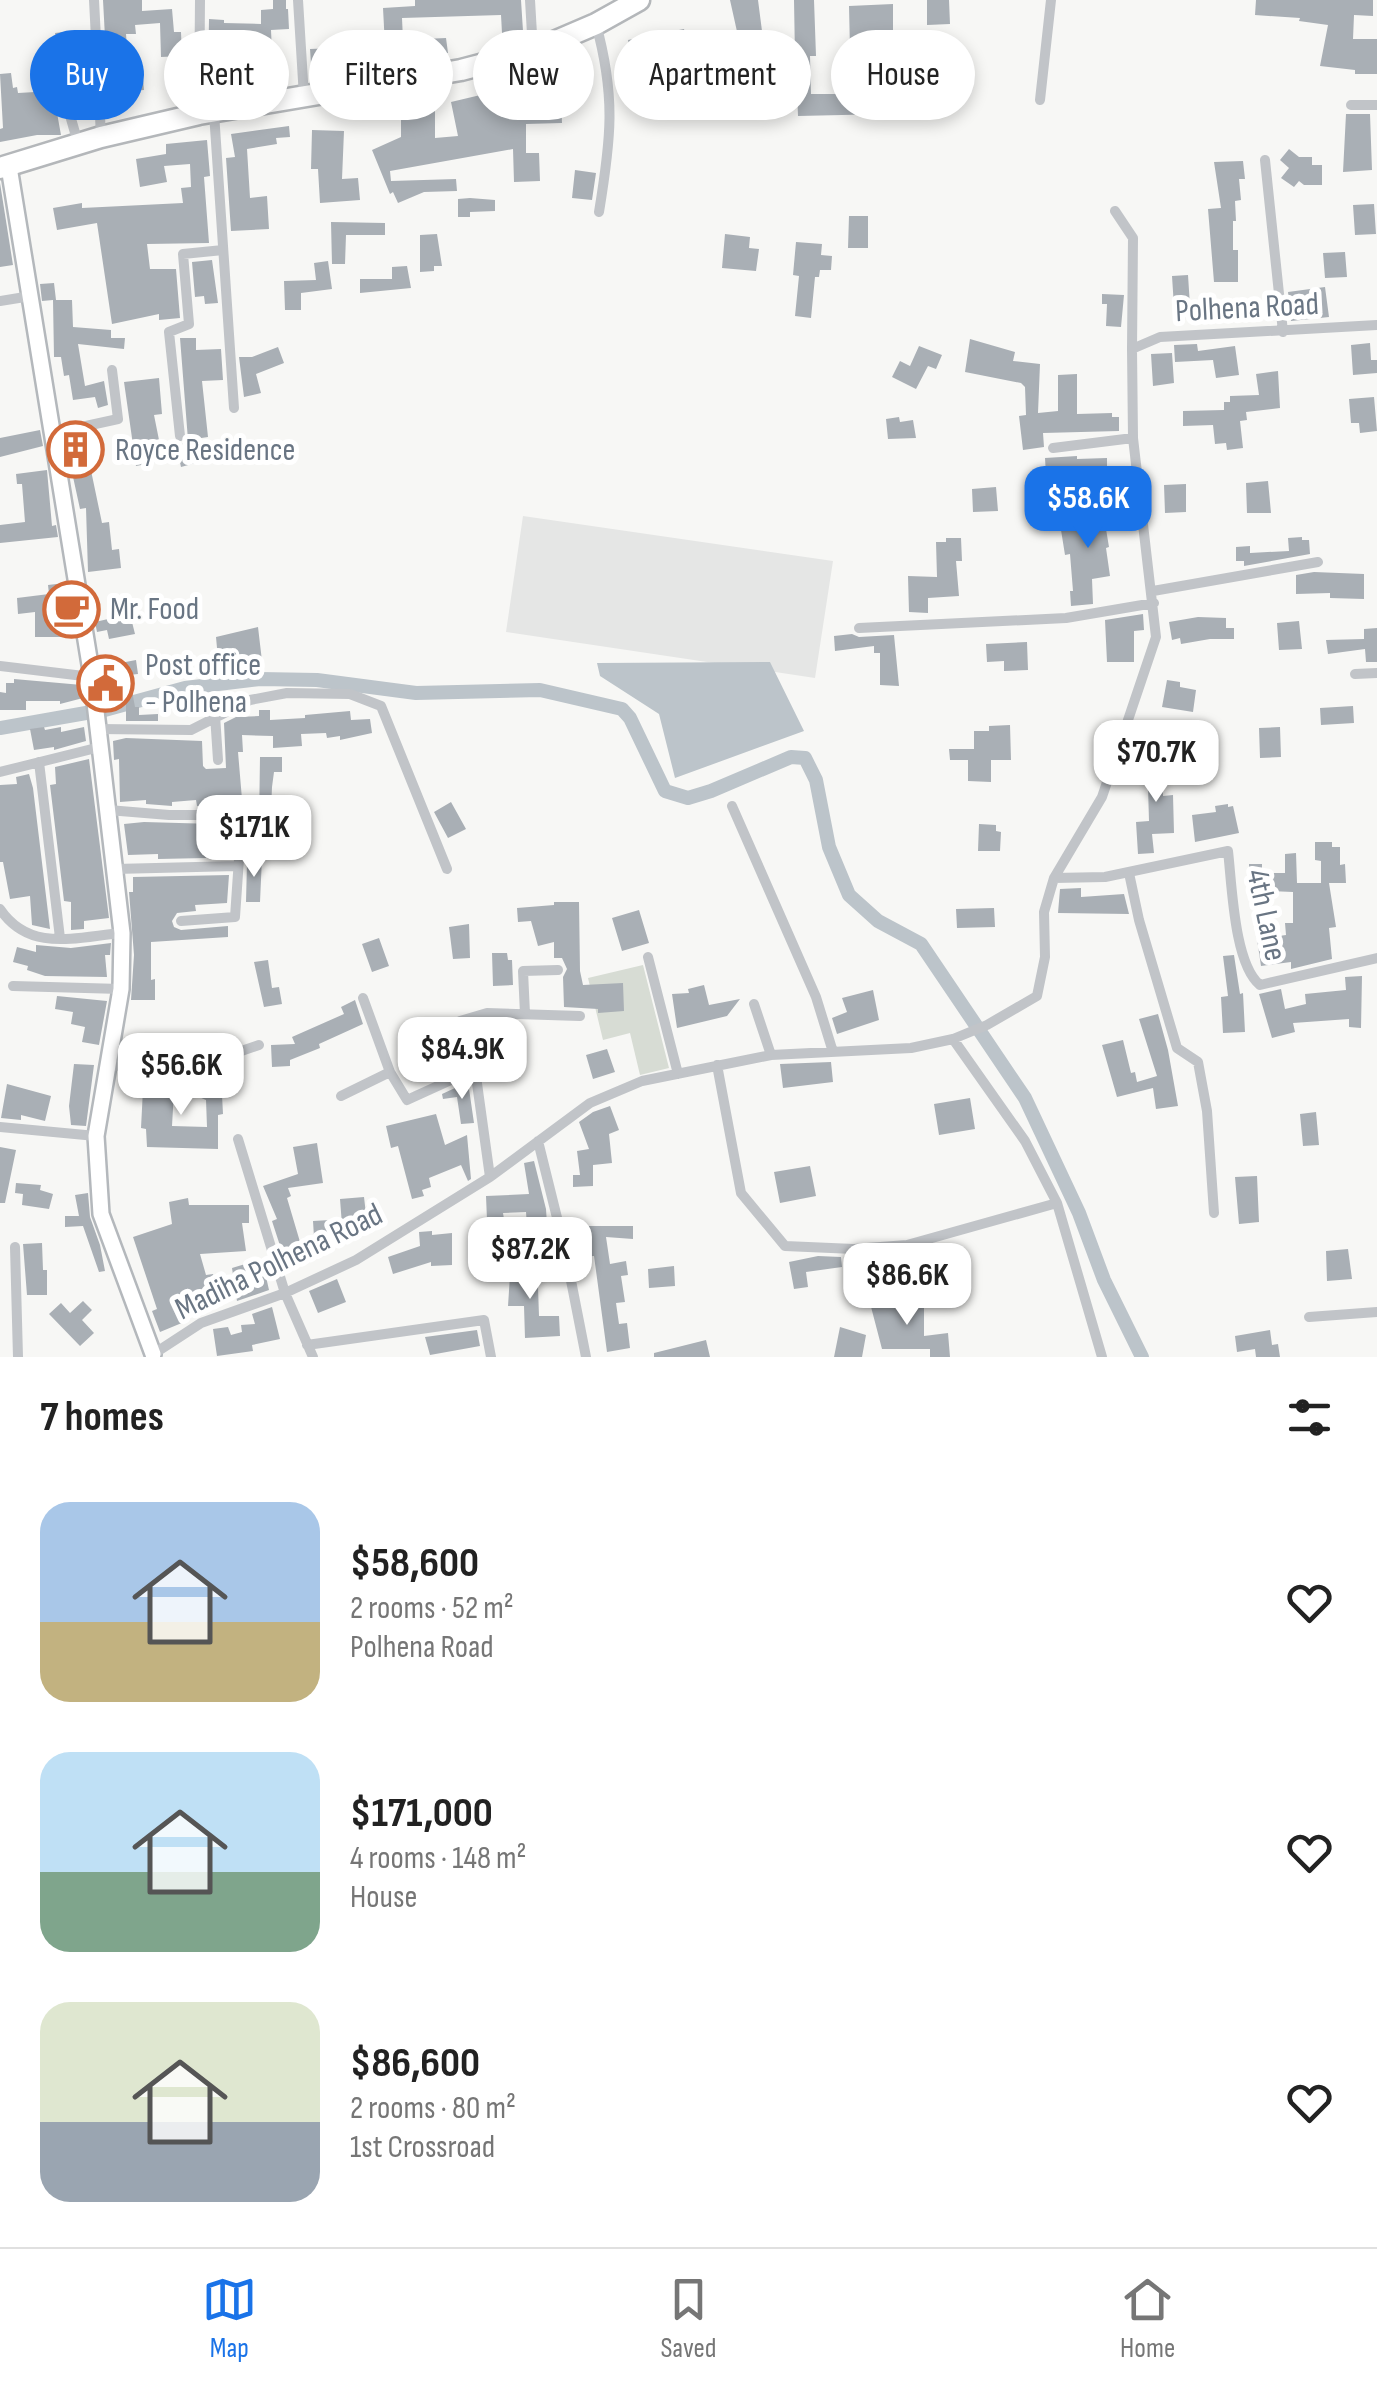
<!DOCTYPE html>
<meta charset="utf-8">
<style>
:root{--surface:#fff;--page:#f6f6f6;--text:#222;--muted:#767676;--line:#e0e0e0;--accent:#1a73e8}
body{margin:0;font-family:"Sofia Sans Condensed",sans-serif;background:var(--page);color:var(--text);height:100vh;display:flex;flex-direction:column;font-size:38px;white-space:nowrap}
*{box-sizing:border-box;margin:0}
p{font-size:32px;color:var(--muted)}
.icon{flex:none;width:55px;height:55px;fill:none;stroke:currentColor;stroke-width:2;stroke-linecap:round;stroke-linejoin:round}
.map{position:relative;height:1357px;overflow:hidden}
.drawer{display:flex;flex-direction:column;background:var(--surface);flex:1}
.drawer>*{flex:none}
.hud{position:absolute;left:30px;top:30px;width:1318px;height:90px;display:flex;gap:20px}
.price{position:absolute;translate:-50% -85px;padding:0 22px;border-radius:20px;background:#fff;color:#222;font-size:32px;line-height:65px;filter:drop-shadow(0 2px 5px #0008)}
.price::after{content:'';position:absolute;left:50%;top:60px;width:30px;height:22px;margin-left:-15px;background:inherit;clip-path:polygon(0 0,100% 0,50% 100%)}
.price.active{background:var(--accent);color:#fff}
ul{padding:0;list-style:none}
li{display:flex;align-items:center;gap:30px;height:250px;padding:0 40px}
li span{display:grid;place-items:center;flex:none;width:280px;height:200px;border-radius:30px;color:#555}
li>.icon{margin-inline-start:auto}
span .icon{width:120px;height:120px;fill:#fffc;stroke-width:1}
li b{font-size:42px}
h2{display:flex;justify-content:space-between;align-items:center;height:120px;padding:0 40px;font-size:42px}
.tag{padding:0 35px;border-radius:45px;background:var(--surface);box-shadow:0 5px 15px #0003;font-size:35px;line-height:90px}
.tag.active{background:var(--accent);color:#fff}
.dock{display:flex;justify-content:space-around;align-items:center;height:140px;border-top:2px solid var(--line);background:var(--surface);font-size:28px;color:var(--muted)}
.dock a{display:grid;justify-items:center;gap:5px}
.dock .active{color:var(--accent)}
.map>svg:first-child{display:block}
.built{fill:#e5e6e5}
.green{fill:#d7dcd4}
.water{fill:#bcc4ca}
.lines{fill:none;stroke-linecap:round;stroke-linejoin:round}
.canal{stroke:#bcc4ca;stroke-width:14}
.building{fill:#a9afb5}
.secondary-casing{stroke:#b4b8bc;stroke-width:20}
.highway-casing{stroke:#b4b7ba;stroke-width:25}
.street{stroke:#c1c4c8;stroke-width:10}
.secondary{stroke:#fff;stroke-width:15}
.highway{stroke:#fff;stroke-width:20}
.labels{text-anchor:middle;dominant-baseline:central;stroke-width:10;stroke-linejoin:round;paint-order:stroke}
.street-label{font-size:32px;fill:#697583;stroke:#fff}
.poi-label{font-size:32px;fill:#697583;stroke:#fff;text-anchor:start}
</style>
<div class="map">
<svg width="1377" height="1357" viewBox="0 0 1377 1357">
<rect width="100%" height="100%" fill="#f7f7f5"/>
<path class="built" d="M523,516L833,561L815,678L506,632Z"/>
<path class="green" d="M643,965L669,1068L640,1075L630,1033L603,1040L588,978Z"/>
<path class="water" d="M770,662L804,731L675,778L659,714L600,676L597,663Z"/>
<g class="lines">
<path class="canal" d="M101,711L185,688L260,679L317,680L416,693L540,690L622,709L630,718L665,791L688,798L711,791L791,757L805,758L816,780L829,847L849,895L878,921L921,944L1025,1098L1079,1213L1104,1280L1142,1357
M0,728L86,713"/>
</g>
<path class="building" d="M103,0H142V11L172,9L174,32H181L182,56L161,57L160,23L135,25L136,34H126L128,60L141,59L144,90L108,93Z
M273,0H286V9H288L289,29L271,30L272,52H282L283,73L245,75V86H225L221,58H216L214,81L208,82L209,19L224,20V23L261,24V10L273,9Z
M415,0H521L523,31L502,33L501,15L402,18L403,40L446,38L448,53L435,54V60L414,61V53L380,56V70L312,78L310,49L385,46L383,8L415,6Z
M730,0H758L762,31L738,36Z
M794,0H814L816,56H810L811,94H851L849,6L893,4V85H885L886,114L798,116L797,91H792L791,57H795Z
M927,0H949L950,24L927,25Z
M1256,0H1373V16L1354,15L1353,39H1377V74H1355V70L1320,66L1328,25L1299,21L1300,18L1255,15Z
M684,29L691,61L635,73L628,40Z
M79,30L83,63L61,66L55,33Z
M11,73L13,88L17,87L18,93L53,91L61,135H37L0,142V129L3,128L0,74Z
M514,87L518,101L561,100L562,123L526,124V153H539L540,181L514,182L513,149L390,171L391,181L456,179L457,191L424,192L398,203L393,192L390,194L372,150L401,137V107H435V138L458,136L451,102Z
M1346,114H1370L1372,170L1343,172Z
M289,126L290,137L276,138L277,144L247,149L250,198L267,196L269,229L231,231L226,158L235,157L231,134Z
M312,130L344,131L342,179L358,178L360,200L320,203L318,169H311Z
M207,140L210,176L204,177L209,243L147,244L150,269H176L180,318L159,320V314L112,324L97,223L57,230L53,208L82,203V208L183,203L181,188L191,187L190,164L164,166L167,182L140,187L136,159L166,154V144Z
M1289,149L1299,157H1312V165H1322V185H1304L1299,181L1294,187L1281,178L1289,168L1280,160Z
M1243,161L1245,179H1239L1241,200L1235,201L1236,221H1233V250H1238V282H1214L1208,209L1221,208L1214,162Z
M575,170L596,173L592,200L572,198Z
M0,183L13,265L0,267Z
M470,198L495,200V211L470,212V217H458V199Z
M1374,204L1376,234L1355,235L1353,205Z
M849,216H868V248H848Z
M331,222L385,223V235H346L345,264H332Z
M437,234L442,266H434V271L420,272V235Z
M725,234L750,237L749,248L759,249L756,271L722,268Z
M796,242L822,244L821,255L832,256L831,270H820L819,277H815L811,318L795,316L799,276L793,275Z
M1345,252L1347,277L1325,278L1323,253Z
M212,260L218,303L205,304L204,296L195,297L192,262Z
M328,261L332,289L301,293V310H285L284,281L316,280L314,263Z
M407,266L411,288L360,293V279H392V267Z
M1188,275L1190,306L1174,307L1172,276Z
M54,283L56,300H72L73,327L111,330V338H125L124,349L78,344L85,386L104,381L108,405L98,408L95,397L73,400L69,375L64,376L61,357H54L53,300L42,301L40,284Z
M1325,287L1329,317L1291,321L1288,292Z
M1102,294L1124,295L1121,327L1106,326L1107,304H1102Z
M180,338H196V350L221,349L223,380L202,381L208,437L188,440Z
M970,339L1015,352L1013,361L1040,364L1038,413L1058,411V375L1077,374V414L1112,413V417H1119V431L1043,433L1044,447L1023,450L1019,416L1026,415L1025,387L1021,383L965,372Z
M1370,343L1371,360H1377V373L1353,375L1351,345Z
M1197,344L1198,351L1235,346L1239,375L1216,378L1213,360L1175,362L1174,345Z
M919,346L942,355L936,369L928,366L916,389L892,377L900,361L910,366Z
M278,347L284,363L256,374L261,393L244,397L239,357H252Z
M1172,353L1174,383L1153,386L1151,354Z
M1278,371L1280,408L1246,412L1247,420L1240,421L1243,448L1227,450L1226,443L1215,444L1213,425L1183,426V411L1224,410V402H1230V396L1259,395L1256,374Z
M159,378L162,414L154,415L161,450L197,439L203,461L181,467L179,458L136,466L124,382Z
M1374,397L1377,431L1360,433L1359,423H1351L1349,399Z
M899,417L900,422L913,420L916,438L888,439L886,419Z
M40,430L43,446L0,457V438Z
M84,437L102,523L109,522L112,550L119,549L121,568L88,572L86,508L80,509L65,440Z
M1077,456V459L1107,458V472L1046,475L1045,458Z
M47,470L52,526L56,525L58,537L0,543V525L25,522L22,484H17L16,474Z
M1268,481L1271,513H1247L1246,483Z
M1186,484V512L1165,513L1164,485Z
M996,487L998,511L973,512L972,489Z
M1087,492H1104L1102,523H1105L1109,547L1106,548L1110,576L1092,579L1093,604L1071,606L1070,591H1073L1070,554L1065,555L1061,530L1086,526Z
M1302,537V540H1309L1310,554L1244,566V561H1236V547L1250,546V553L1289,551L1288,538Z
M946,538H961L962,561H956L959,596L928,598V613L909,612L908,576L937,577L936,542H946Z
M1314,572L1364,574V599L1330,598V593L1296,594V575Z
M65,583L68,637H35V612L18,614L17,598L49,594L48,585Z
M130,614L135,634L109,639L107,630L97,632L95,622Z
M1143,614L1144,630L1134,631V662H1107L1105,620Z
M1198,617L1226,618V628H1234V639H1210L1181,644L1180,638L1172,640L1169,622Z
M1299,621L1302,649L1279,650L1277,623Z
M258,627L262,661L219,670L216,637Z
M1377,628V662H1366L1365,649L1328,654L1326,640L1364,639V629Z
M852,634L859,637L894,635L899,686L880,685V653H874V646L835,651L834,636Z
M1027,642L1028,670L1004,671V661L987,662L986,644Z
M136,660L138,674L129,675L135,707H139V715L158,714V721H126V692L107,695L104,681L113,680L110,665Z
M14,679L82,685L83,698L60,704V701H26V710H0V692L6,693V683H14Z
M1167,680L1180,682V687L1196,690L1193,712L1162,707Z
M1353,706L1354,723L1321,725L1320,708Z
M259,710H270V720L305,718V715L350,711L351,720L370,719L372,733L340,740V736L327,738L326,733L301,734L302,746L273,748V736L242,735L243,752H238L242,799L212,802V806H197L196,800L172,802V806L146,804V800L120,802L119,759L114,760L113,741L126,738L202,741L203,766L206,769L226,768L224,723L236,717L259,716Z
M1010,725L1011,760H991V782L968,781V760H950L949,749H974V731H989V726Z
M44,727L45,730L61,727V732L84,727L86,741L54,750V747L34,750L30,729Z
M1280,727L1281,757L1260,758L1259,728Z
M1147,753H1168L1169,773H1162L1163,796L1173,795L1174,833L1152,834L1154,853L1138,854L1136,822L1149,821Z
M260,757H282V772H274L272,787L271,811H279L278,823H259Z
M89,759L109,918L84,921V929L71,930V902L64,901L50,785L56,784L55,767Z
M29,774L33,788L50,929L32,925L30,896L10,899L3,862H0V785L17,784L16,777Z
M451,802L466,829L448,838L434,812Z
M1228,804V807L1233,806L1239,833L1195,842L1192,815L1216,812L1215,806Z
M144,822L214,824V830L204,831L206,858L158,859V854L128,855L124,824Z
M979,824L996,825V831L1001,832L1000,851H978Z
M1315,842H1332V847H1340V865L1345,864L1346,883H1329L1336,927L1329,928L1332,959L1291,969V962L1261,966L1257,939L1286,935L1285,923H1293V892L1249,890V864H1262V873H1285V854L1296,853L1297,883H1321V861L1315,860Z
M262,857L260,902H246L247,863H250V858Z
M229,875L227,903L195,905L196,911L177,913L172,921L174,927L181,930L228,926V937L151,942V980L155,979V1000H131L134,955L129,892H133V877Z
M1081,888V897L1124,894L1129,914L1058,913L1060,889Z
M554,902H579L580,971L583,985L623,983L624,1011L598,1013V1009L564,1007L563,977L567,969L562,958H554V942L538,946L531,921L518,922L517,908L554,905Z
M994,908L995,927L957,928L956,909Z
M639,910L649,943L622,951L612,918Z
M469,924L470,958L453,959L449,927Z
M379,938L389,966L372,972L362,944Z
M111,943L110,955H105L107,977L45,976L27,970L28,966L13,962L17,947L36,952V945L71,948Z
M492,953H507L508,960H512L513,985L493,986Z
M1234,955L1240,994L1243,993L1245,1032L1223,1033L1221,997L1228,996L1223,956Z
M268,960L272,988L279,987L282,1004L264,1007L254,962Z
M1362,976L1361,1028L1349,1027V1019L1293,1023L1295,1032L1272,1038L1259,994L1281,989L1285,1009L1306,1004L1305,994L1346,990L1345,977Z
M704,985L709,1005L740,999L727,1016L677,1028L672,994L689,993L688,989Z
M873,990L879,1020L837,1034L832,1018L847,1012L842,998Z
M57,996L107,1001L99,1045L82,1042L85,1027L71,1024L73,1012L55,1009Z
M355,1000L363,1024L319,1044L320,1048L290,1060V1066L272,1067L271,1045L295,1044L292,1037L344,1014L341,1007Z
M1158,1014L1168,1050L1178,1106L1156,1109L1153,1088L1117,1097L1102,1045L1123,1040L1131,1073L1135,1072L1137,1082L1157,1076L1139,1019Z
M491,1022L518,1023V1046H498V1034L490,1033Z
M444,1024L452,1045L405,1065L400,1049L427,1039L424,1032Z
M607,1049L615,1072L593,1079L586,1055Z
M831,1062L833,1082L783,1088L780,1064Z
M74,1064L94,1065L86,1126L71,1125L69,1106Z
M207,1072L215,1083L214,1095H222L223,1114L218,1115V1149L147,1147L146,1129L141,1128L143,1089L174,1091L172,1126L207,1127L206,1100L192,1094L188,1088L190,1078Z
M468,1082L474,1123L461,1124L457,1097L443,1099L442,1094Z
M7,1084L51,1096L45,1121L21,1115V1120L1,1118Z
M970,1098L975,1129L939,1135L934,1104Z
M610,1106L619,1130L609,1134L612,1163L593,1165V1186L573,1187V1175H580L577,1151L589,1149L579,1122L593,1112Z
M1316,1112L1319,1145L1303,1146L1300,1114Z
M436,1114L445,1145L467,1135L471,1179L468,1181L461,1165L429,1178L431,1187L422,1190L424,1196L412,1199L398,1146L391,1148L386,1126Z
M317,1143L323,1183L288,1188L291,1196L287,1198L303,1252L284,1258L272,1221L277,1219L263,1186L298,1174L293,1147Z
M0,1147L16,1150L5,1203H0Z
M534,1161L546,1209L548,1239L528,1241L526,1212L503,1213L504,1219L487,1220L486,1196L529,1194L524,1163Z
M810,1166L816,1196L780,1203L774,1172Z
M1257,1176L1259,1222L1239,1224L1235,1177Z
M16,1183L41,1185L40,1190L53,1194L49,1209L22,1205L23,1194L15,1193Z
M88,1193L90,1217L100,1245L105,1271L99,1272L83,1226L65,1227V1216H79L75,1195Z
M364,1197L367,1223L342,1225L340,1199Z
M188,1198L189,1205H249V1223H242L246,1251L200,1254L206,1275L213,1274L222,1304L186,1314L189,1320L160,1332L152,1311L157,1309L133,1237L172,1224L169,1202Z
M330,1220L332,1252L315,1253L313,1221Z
M579,1226H633V1239L606,1237L610,1264L626,1261L628,1275L621,1276L625,1302L616,1303L619,1324L627,1323L630,1348L607,1352L594,1256L579,1257Z
M432,1231V1235L452,1233V1265L431,1266V1262L393,1274L388,1257L420,1246L419,1232Z
M42,1243L43,1270H47V1295H27L23,1244Z
M1348,1249L1352,1279L1327,1281L1326,1251Z
M818,1256L841,1257L842,1267L806,1272L808,1287L794,1289L789,1262Z
M529,1258L531,1287H538L539,1316H559L560,1336L525,1338L524,1306H508L511,1260Z
M262,1259L269,1290L237,1301L232,1268Z
M674,1266L675,1286L649,1288L648,1269Z
M337,1279L346,1302L318,1313L309,1291Z
M83,1301L92,1310L82,1320L94,1333L80,1346L49,1314L61,1303L70,1313Z
M924,1301V1336L948,1333L950,1357H930V1349H882L870,1303Z
M272,1307L280,1339L252,1345L253,1351L217,1356L213,1329L228,1327L231,1335L242,1332L241,1325L255,1324L252,1314Z
M840,1327L866,1335L862,1357H834Z
M477,1330L480,1346L430,1355L425,1337Z
M1270,1330L1272,1345L1278,1344L1280,1357H1256L1255,1349L1237,1352L1235,1336Z
M706,1340L710,1357H654V1353Z"/>
<g class="lines">
<defs>
<path id="secondary" d="M9,167L92,677L122,933L121,989L96,1136L101,1214L153,1354"/>
<path id="highway" d="M0,168L101,137L199,114L461,70L533,51L596,24L639,0"/>
</defs>
<use href="#secondary" class="secondary-casing"/>
<use href="#highway" class="highway-casing"/>
<path class="street" d="M94,0L101,136
M298,0L304,97
M530,0L533,51
M596,24C616,97 611,139 599,212
M46,53L65,98L78,143
M1040,100L1051,0
M1351,105H1377
M199,113L200,0
M214,113L234,408
M1265,160L1283,332
M1115,211L1133,238L1132,349
M0,301L31,296
M54,433L118,419L112,370
M180,436L169,332L189,324L183,254L223,250
M1053,448L1133,438
M1153,591L1318,562
M859,628L1066,618L1154,603
M0,666L92,677
M1355,674L1377,673
M215,715L218,760
M98,729L191,730L250,700L287,693L350,694L381,706L447,869
M39,762L60,938
M0,772L100,747
M732,806L816,997L833,1052
M108,810L169,815H242L235,917L181,921
M115,869L237,866
M1129,873L1139,920L1177,1048L1198,1062L1207,1111L1214,1213
M1054,878L1105,877L1228,851C1232,885 1234,964 1260,985L1377,958
M0,909C30,953 76,937 122,933
M648,957L678,1074
M13,986L121,989
M363,998L390,1072L407,1100L475,1069
M754,1004L771,1055
M525,1014L523,971L558,970
M953,1039L1025,1141L1057,1203L1102,1357
M108,1065L183,1071L259,1045
M717,1065L741,1193L785,1246L854,1249L907,1245L1057,1203
M341,1096L390,1072
M0,1127L96,1136
M238,1139L285,1293L313,1357
M538,1141L565,1250L586,1357
M490,1177L475,1069L460,1021L487,1013L580,1016
M15,1247L18,1357
M1309,1317L1377,1312
M307,1345L484,1320L491,1357
M152,1355L201,1323L285,1293L356,1260L490,1177L590,1103L642,1081L771,1055L911,1048L953,1039L987,1025L1037,996L1045,957L1044,912L1054,878L1102,797L1156,637L1133,438L1132,349L1160,337L1377,325"/>
<use href="#secondary" class="secondary"/>
<use href="#highway" class="highway"/>
</g>
<defs>
<symbol id="building-ring" viewBox="-11 -11 22 22"><circle r="9.5" fill="#fff" stroke="#d26a3a" stroke-width="1.5"/><path d="M-4-6H4V6H1V3H-1V6H-4ZM-2.5-4.3h1.7v1.8h-1.7ZM.8-4.3h1.7v1.8H.8ZM-2.5-1h1.7V.8h-1.7ZM.8-1h1.7V.8H.8Z" fill="#d26a3a"/></symbol>
<symbol id="cafe-ring" viewBox="-11 -11 22 22"><circle r="9.5" fill="#fff" stroke="#d26a3a" stroke-width="1.5"/><path d="M-5.5-4.5H6V0H3Q3 3.5 0 3.5H-2.5Q-5.5 3.5-5.5 0ZM3-3.2v2h1.7v-2ZM-6 4.5H4V6H-6Z" fill="#d26a3a"/></symbol>
<symbol id="civic-ring" viewBox="-11 -11 22 22"><circle r="9.5" fill="#fff" stroke="#d26a3a" stroke-width="1.5"/><path d="M-.6-6.5H3V-4.5H.6V-3L4-1V1h2V6H-6V1h2V-1L-.6-3ZM-1.2 2.5V6h2.4V2.5Z" fill="#d26a3a"/></symbol>
</defs>
<g fill-rule="evenodd">
<use href="#building-ring" x="44" y="418" width="63" height="63"/>
<use href="#cafe-ring" x="40" y="578" width="63" height="63"/>
<use href="#civic-ring" x="74" y="652" width="63" height="63"/>
</g>
<g class="labels">
<g class="street-label">
<text transform="translate(1247 308) rotate(-3)">Polhena Road</text>
<text transform="translate(1266 915) rotate(78)">4th Lane</text>
<text transform="translate(279 1262) rotate(-26)">Madiha Polhena Road</text>
</g>
<g class="poi-label">
<text x="115" y="450">Royce Residence</text>
<text x="110" y="609">Mr. Food</text>
<text x="145" y="665">Post office<tspan x="145" dy="37">- Polhena</tspan></text>
</g>
</g>
</svg>
<b class="price active" style="left:1088px;top:551px">$58.6K</b>
<b class="price" style="left:1156px;top:805px">$70.7K</b>
<b class="price" style="left:254px;top:880px">$171K</b>
<b class="price" style="left:462px;top:1102px">$84.9K</b>
<b class="price" style="left:181px;top:1118px">$56.6K</b>
<b class="price" style="left:530px;top:1302px">$87.2K</b>
<b class="price" style="left:907px;top:1328px">$86.6K</b>
<div class="hud">
<a class="tag active">Buy</a>
<a class="tag">Rent</a>
<a class="tag">Filters</a>
<a class="tag">New</a>
<a class="tag">Apartment</a>
<a class="tag">House</a>
</div>
</div>
<section class="drawer">
<h2>7 homes<svg class="icon" aria-label="filters" viewBox="0 0 24 24"><path d="M4 7h16M4 17h16"/><circle cx="9" cy="7" r="2"/><circle cx="15" cy="17" r="2"/></svg></h2>
<ul>
<li><span style="background:linear-gradient(#a9c7e8 60%,#c2b280 0)"><svg class="icon" aria-label="home" viewBox="0 0 24 24"><path d="M3 11l9-7 9 7M6 9v11h12V9"/></svg></span><div><b>$58,600</b><p>2 rooms · 52 m²</p><p>Polhena Road</p></div><svg class="icon" aria-label="heart" viewBox="0 0 24 24"><path d="M12 20l-8-8c-3-5 5-10 8-4 3-6 11-1 8 4z"/></svg></li>
<li><span style="background:linear-gradient(#bfe0f5 60%,#7fa58c 0)"><svg class="icon" aria-label="home" viewBox="0 0 24 24"><path d="M3 11l9-7 9 7M6 9v11h12V9"/></svg></span><div><b>$171,000</b><p>4 rooms · 148 m²</p><p>House</p></div><svg class="icon" aria-label="heart" viewBox="0 0 24 24"><path d="M12 20l-8-8c-3-5 5-10 8-4 3-6 11-1 8 4z"/></svg></li>
<li><span style="background:linear-gradient(#dfe7d0 60%,#9aa5b1 0)"><svg class="icon" aria-label="home" viewBox="0 0 24 24"><path d="M3 11l9-7 9 7M6 9v11h12V9"/></svg></span><div><b>$86,600</b><p>2 rooms · 80 m²</p><p>1st Crossroad</p></div><svg class="icon" aria-label="heart" viewBox="0 0 24 24"><path d="M12 20l-8-8c-3-5 5-10 8-4 3-6 11-1 8 4z"/></svg></li>
</ul>
</section>
<nav class="dock">
<a class="active"><svg class="icon" aria-label="map" viewBox="0 0 24 24"><path d="M3 6l6-2 6 2 6-2v14l-6 2-6-2-6 2zM9 4v14M15 6v14"/></svg>Map</a>
<a><svg class="icon" aria-label="saved" viewBox="0 0 24 24"><path d="M7 4h10v16l-5-4-5 4z"/></svg>Saved</a>
<a><svg class="icon" aria-label="home" viewBox="0 0 24 24"><path d="M3 11l9-7 9 7M6 9v11h12V9"/></svg>Home</a>
</nav>
